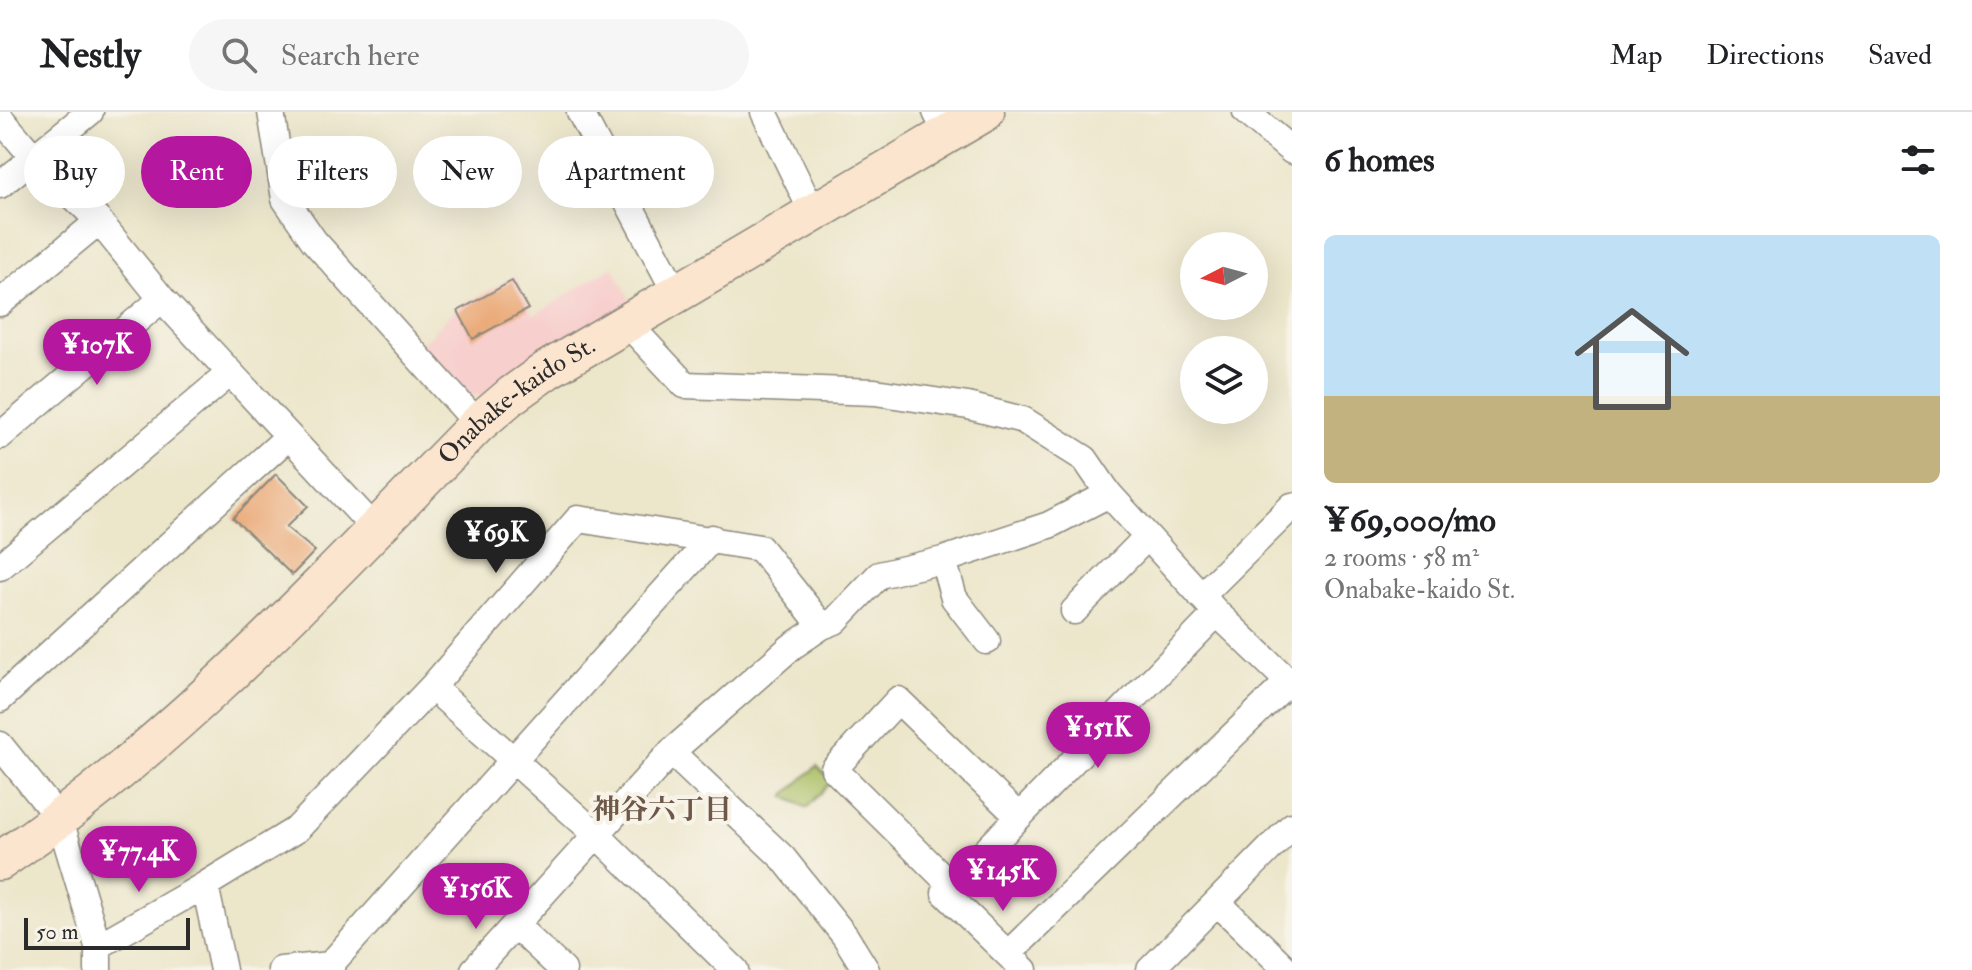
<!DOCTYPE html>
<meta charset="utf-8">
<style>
:root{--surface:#fff;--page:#f6f6f6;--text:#202124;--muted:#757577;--line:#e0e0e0;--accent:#b5179e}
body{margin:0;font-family:"IM FELL Double Pica","Noto Serif JP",serif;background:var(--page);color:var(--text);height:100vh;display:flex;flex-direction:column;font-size:30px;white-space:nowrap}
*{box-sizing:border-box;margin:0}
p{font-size:26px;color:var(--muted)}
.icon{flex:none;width:44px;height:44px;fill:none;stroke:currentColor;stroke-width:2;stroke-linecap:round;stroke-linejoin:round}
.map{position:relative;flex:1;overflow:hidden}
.panel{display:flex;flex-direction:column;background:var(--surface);width:680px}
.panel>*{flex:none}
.banner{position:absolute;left:24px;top:24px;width:760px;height:72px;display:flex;gap:16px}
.needle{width:52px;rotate:264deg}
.controls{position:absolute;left:1180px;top:120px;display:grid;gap:16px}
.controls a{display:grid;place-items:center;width:88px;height:88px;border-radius:50%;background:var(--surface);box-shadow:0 8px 32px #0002;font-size:40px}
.scale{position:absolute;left:24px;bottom:20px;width:166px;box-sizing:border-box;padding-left:8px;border:4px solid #2b2b2b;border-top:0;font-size:22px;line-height:28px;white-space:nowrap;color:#2b2b2b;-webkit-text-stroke:6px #f7f3e8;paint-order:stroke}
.price{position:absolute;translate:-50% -68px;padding:0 18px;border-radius:28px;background:var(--accent);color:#fff;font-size:26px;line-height:52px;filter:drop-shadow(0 2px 4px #0008)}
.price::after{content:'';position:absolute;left:50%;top:48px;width:24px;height:18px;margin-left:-12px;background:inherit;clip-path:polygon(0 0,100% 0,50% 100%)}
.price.selected{background:#222;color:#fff}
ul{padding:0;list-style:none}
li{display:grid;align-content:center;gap:16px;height:424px;padding:0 32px}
li span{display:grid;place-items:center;height:248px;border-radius:12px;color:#555}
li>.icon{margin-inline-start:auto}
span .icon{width:144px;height:144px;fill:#fffc;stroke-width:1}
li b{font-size:34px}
h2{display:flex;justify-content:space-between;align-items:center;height:96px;padding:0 32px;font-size:34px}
.chip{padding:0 28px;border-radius:36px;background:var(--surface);box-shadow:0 8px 32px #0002;font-size:28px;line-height:72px}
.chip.selected{background:var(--accent);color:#fff}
header{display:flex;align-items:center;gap:48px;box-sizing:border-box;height:112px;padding:0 40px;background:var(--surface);border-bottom:2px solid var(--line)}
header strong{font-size:38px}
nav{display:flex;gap:44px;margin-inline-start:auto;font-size:28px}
.search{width:560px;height:72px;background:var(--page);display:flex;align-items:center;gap:20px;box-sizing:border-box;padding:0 28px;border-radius:44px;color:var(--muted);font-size:30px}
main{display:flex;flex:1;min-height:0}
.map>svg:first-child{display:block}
.built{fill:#f7d0ce}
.green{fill:#a9be62;stroke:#6a7446;stroke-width:2}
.building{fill:#ebac7b}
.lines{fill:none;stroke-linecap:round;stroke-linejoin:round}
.street-casing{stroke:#8c887b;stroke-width:29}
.secondary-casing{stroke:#8c887b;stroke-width:41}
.street{stroke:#fff;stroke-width:26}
.secondary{stroke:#fbe5cf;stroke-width:38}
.labels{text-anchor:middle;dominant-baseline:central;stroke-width:8;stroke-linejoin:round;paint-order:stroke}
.street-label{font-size:26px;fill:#2b2b2b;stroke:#f7f3e8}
.neighbourhood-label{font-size:28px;font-weight:bold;fill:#6e5847;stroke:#f7f3e8}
</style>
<header>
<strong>Nestly</strong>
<div class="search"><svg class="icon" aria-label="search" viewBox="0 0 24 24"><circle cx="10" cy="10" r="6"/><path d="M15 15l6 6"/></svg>Search here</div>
<nav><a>Map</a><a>Directions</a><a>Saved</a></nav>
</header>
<main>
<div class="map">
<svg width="1292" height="858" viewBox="0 0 1292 858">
<rect width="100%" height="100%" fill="#f7f3e8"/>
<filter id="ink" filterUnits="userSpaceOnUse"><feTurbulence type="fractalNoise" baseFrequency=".0125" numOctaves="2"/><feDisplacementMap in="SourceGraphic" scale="16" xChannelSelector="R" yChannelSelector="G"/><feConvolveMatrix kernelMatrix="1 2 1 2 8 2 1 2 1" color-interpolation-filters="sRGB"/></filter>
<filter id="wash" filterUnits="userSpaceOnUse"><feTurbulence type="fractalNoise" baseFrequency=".006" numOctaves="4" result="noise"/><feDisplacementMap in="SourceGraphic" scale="32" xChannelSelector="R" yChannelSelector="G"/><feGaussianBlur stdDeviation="1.8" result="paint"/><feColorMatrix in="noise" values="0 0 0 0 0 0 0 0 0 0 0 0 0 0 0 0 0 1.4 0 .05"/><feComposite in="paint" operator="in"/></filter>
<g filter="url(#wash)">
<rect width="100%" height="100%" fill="#ece6cb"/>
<path class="built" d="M613,154L632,192L492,282L468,284L419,234L458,195L515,164L534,203Z"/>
<path class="green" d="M817,654L832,669L807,696L784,684Z"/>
<g id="blocks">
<path class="building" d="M512,169L528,197L473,227L458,199Z
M276,362L308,394L286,415L315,439L292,463L233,406Z"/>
</g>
</g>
<g filter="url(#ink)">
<use href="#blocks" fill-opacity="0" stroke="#8c887b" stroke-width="2"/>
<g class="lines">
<defs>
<path id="street" d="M271,0L285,87L314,129L478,312
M580,0L676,181
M764,0L813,101
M936,0L947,22
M1246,0L1292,39
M0,6L35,47L99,109L162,187L375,417
M0,73L90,0
M0,191L99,109
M627,211L685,273L875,280L968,294L1023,308L1085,347L1109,382
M0,324L162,187
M943,448L954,486L987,529
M0,455L229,262
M1201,484L1292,394
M1074,499L1146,426
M432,575L597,723L735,858
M0,587L289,324
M0,633L60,708L98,834V858
M671,640L783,746L845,824L866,858
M205,773L223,858
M952,774L834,657L898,588L1018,704
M1217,790L1287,858
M515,813L563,858
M98,834L205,773L297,717L432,575L578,407L760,436L822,514
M1009,841L1288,570
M330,853L712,426
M281,858L330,853L331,858
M474,858L671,640L791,535L822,514L835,509L879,463L943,448L1049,413L1109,382L1217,501L1292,573
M1024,858L945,781L1217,501
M1150,858L1292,714"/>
<g id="secondary">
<path id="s1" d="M0,749C179,628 327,466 478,312L512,283L547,258L985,0"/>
</g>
</defs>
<use href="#street" class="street-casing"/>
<use href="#secondary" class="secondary-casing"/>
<use href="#street" class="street"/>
<use href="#secondary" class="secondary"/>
</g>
</g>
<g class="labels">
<g class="street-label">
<text stroke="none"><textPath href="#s1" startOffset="694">Onabake-kaido St.</textPath></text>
</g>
<g class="neighbourhood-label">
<text x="662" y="698">神谷六丁目</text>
</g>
</g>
</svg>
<div class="controls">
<a><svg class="needle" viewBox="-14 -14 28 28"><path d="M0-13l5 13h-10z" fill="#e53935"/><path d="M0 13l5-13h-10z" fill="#757577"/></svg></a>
<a><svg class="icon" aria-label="layers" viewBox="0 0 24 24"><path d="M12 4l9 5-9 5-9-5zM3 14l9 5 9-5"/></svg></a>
</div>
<div class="scale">50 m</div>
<b class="price" style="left:97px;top:275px">¥107K</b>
<b class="price selected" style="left:496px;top:463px">¥69K</b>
<b class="price" style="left:1098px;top:658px">¥151K</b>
<b class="price" style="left:139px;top:782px">¥77.4K</b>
<b class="price" style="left:1003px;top:801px">¥145K</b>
<b class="price" style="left:476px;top:819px">¥156K</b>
<div class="banner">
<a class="chip">Buy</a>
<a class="chip selected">Rent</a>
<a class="chip">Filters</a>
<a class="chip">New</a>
<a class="chip">Apartment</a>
</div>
</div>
<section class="panel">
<h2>6 homes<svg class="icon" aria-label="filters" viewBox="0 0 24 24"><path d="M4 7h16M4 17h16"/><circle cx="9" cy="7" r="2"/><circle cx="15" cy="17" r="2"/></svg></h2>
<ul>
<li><span style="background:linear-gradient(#bfe0f5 65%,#c2b280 0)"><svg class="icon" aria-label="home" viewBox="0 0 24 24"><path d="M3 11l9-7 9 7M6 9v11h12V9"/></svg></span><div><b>¥69,000/mo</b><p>2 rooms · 58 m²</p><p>Onabake-kaido St.</p></div></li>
</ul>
</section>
</main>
